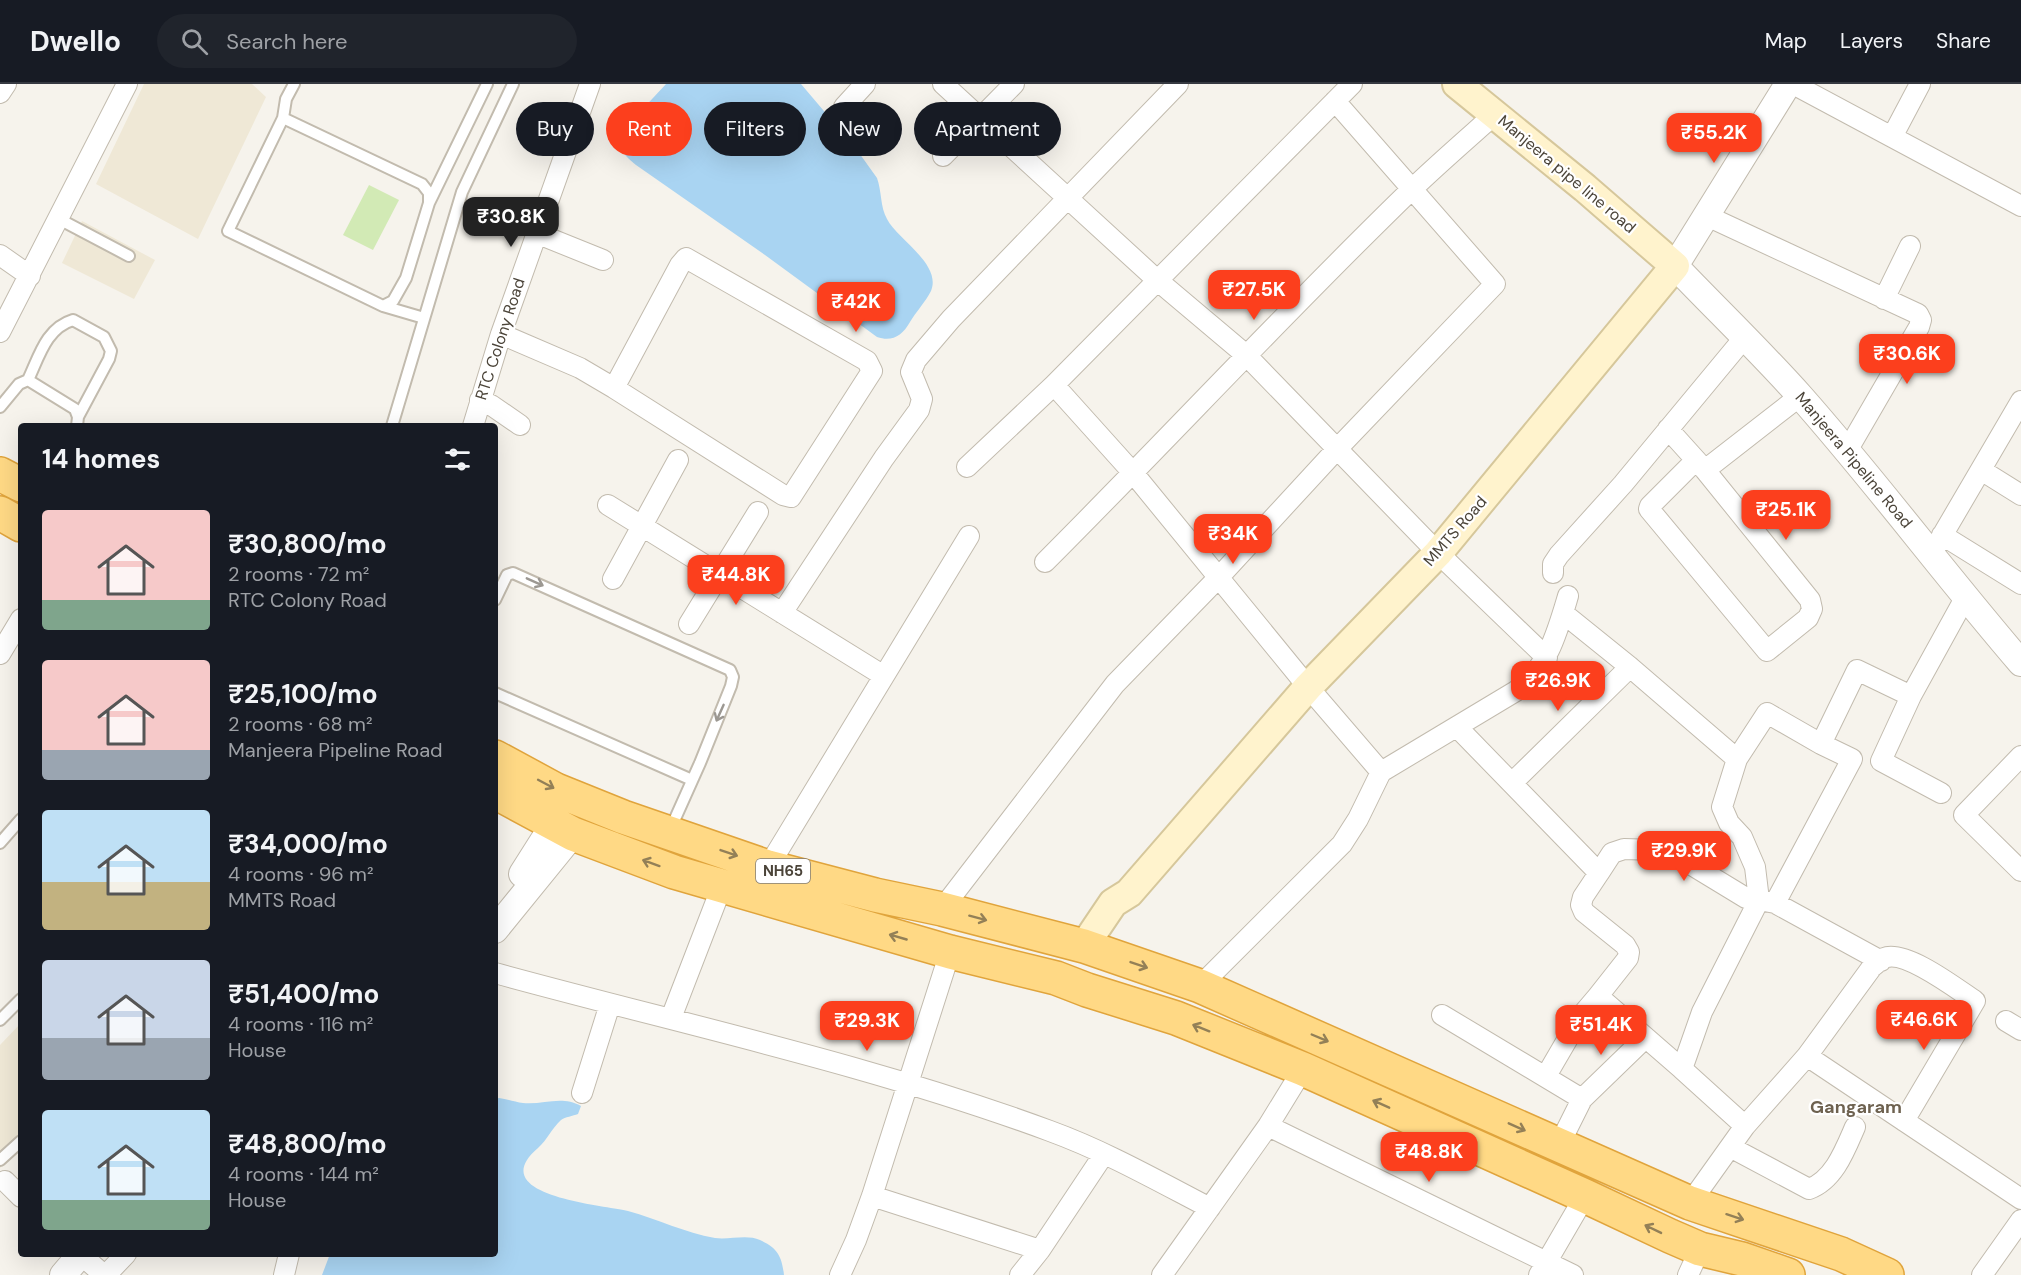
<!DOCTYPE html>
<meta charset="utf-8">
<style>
:root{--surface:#171b24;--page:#20242c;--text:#f1f3f6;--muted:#9ea1a6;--line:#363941;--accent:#fc3f1d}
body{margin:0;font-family:"DM Sans",sans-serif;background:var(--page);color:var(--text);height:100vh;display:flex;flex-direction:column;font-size:22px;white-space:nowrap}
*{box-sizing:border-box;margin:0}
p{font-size:20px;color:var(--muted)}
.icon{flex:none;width:33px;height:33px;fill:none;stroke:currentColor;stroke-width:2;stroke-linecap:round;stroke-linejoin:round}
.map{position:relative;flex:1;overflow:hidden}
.side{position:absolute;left:18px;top:339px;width:480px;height:834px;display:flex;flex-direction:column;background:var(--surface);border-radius:6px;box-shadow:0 6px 24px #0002}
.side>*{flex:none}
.hud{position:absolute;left:516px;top:18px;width:570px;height:54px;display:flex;gap:12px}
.price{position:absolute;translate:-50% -51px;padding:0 14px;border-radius:12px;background:var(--accent);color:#fff;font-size:20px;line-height:39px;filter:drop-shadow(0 2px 3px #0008)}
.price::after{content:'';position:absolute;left:50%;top:36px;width:18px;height:14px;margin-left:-9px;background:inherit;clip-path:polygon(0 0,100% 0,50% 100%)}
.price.selected{background:#222;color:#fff}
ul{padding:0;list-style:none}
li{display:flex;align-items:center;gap:18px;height:150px;padding:0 24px}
li span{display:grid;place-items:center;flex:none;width:168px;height:120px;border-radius:6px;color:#555}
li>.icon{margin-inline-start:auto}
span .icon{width:72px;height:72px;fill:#fffc;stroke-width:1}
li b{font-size:26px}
h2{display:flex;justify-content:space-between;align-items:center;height:72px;padding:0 24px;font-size:26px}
.pill{padding:0 21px;border-radius:27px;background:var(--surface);box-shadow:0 6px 24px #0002;font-size:21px;line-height:54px}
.pill.selected{background:var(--accent);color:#fff}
header{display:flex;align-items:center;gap:36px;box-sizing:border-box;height:84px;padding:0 30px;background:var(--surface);border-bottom:2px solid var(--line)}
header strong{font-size:28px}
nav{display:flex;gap:33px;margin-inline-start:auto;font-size:21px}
.search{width:420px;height:54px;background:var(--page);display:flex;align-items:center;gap:15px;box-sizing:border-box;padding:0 21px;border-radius:33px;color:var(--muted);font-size:22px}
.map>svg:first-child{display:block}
.education{fill:#efe8d6}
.green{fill:#d2eab5}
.water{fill:#a9d4f2}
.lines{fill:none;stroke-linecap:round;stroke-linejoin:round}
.service-casing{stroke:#c2bbae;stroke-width:14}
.minor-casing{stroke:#c2bbae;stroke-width:22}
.tertiary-casing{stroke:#c2bbae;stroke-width:28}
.secondary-casing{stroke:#d6c79b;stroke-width:32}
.trunk-casing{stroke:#e0a43c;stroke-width:36}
.service{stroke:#fff;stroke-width:10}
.minor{stroke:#fff;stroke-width:20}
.tertiary{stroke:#fff;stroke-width:26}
.secondary{stroke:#fff3cd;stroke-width:28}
.trunk{stroke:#ffd985;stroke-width:33}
.oneway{stroke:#9c9892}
.oneway2{stroke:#938057}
.labels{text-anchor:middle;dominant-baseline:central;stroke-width:4.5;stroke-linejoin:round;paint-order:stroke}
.shield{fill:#fff;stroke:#817c74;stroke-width:1.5}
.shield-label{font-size:15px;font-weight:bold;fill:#4b4439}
.street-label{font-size:16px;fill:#4b4439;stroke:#fff}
.neighbourhood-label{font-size:18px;font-weight:bold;fill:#6e6250;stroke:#fff}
</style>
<header>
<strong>Dwello</strong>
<div class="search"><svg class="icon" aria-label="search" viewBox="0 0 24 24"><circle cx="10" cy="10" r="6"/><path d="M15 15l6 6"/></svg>Search here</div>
<nav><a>Map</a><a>Layers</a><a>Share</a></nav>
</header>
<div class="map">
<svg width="2021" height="1191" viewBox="0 0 2021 1191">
<rect width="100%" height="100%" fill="#f6f3ec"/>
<path class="education" d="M144,0H252L266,13L198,155L96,100Z
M82,137L155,176L134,215L62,179Z
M21,939V1064L0,1084V961Z"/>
<path class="green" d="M369,101L399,116L373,166L343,151Z"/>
<path class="water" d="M666,0H801L857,66L877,94C882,108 880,123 887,135C897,155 942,180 931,207C926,217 916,228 910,238C902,252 892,258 877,253L765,171L636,81C630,76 620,68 619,59C619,48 657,10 666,0Z
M499,1014C507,1015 515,1018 523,1019C544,1021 561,1011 581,1022L578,1030C573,1032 565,1033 561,1036C552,1044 547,1056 538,1064C482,1112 604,1121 628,1127C658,1135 685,1149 715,1154C729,1156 747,1150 760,1156C778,1164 782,1173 784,1191H322L330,1170H495V1015Z"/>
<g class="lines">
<defs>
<path id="service" d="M283,34L422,100L429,109V119L406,194L393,217L383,222L228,147L283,34L286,15L294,0
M429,119L487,0
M59,135L129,172
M383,222L424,234
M28,296C39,273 46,244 73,236L104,253L111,267L109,275L78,333
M0,323L19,300L28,296L75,325L78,333L77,342
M392,342L462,108L513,0
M495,516L507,491L513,489L730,586L733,593L731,602L700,679L670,746
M495,609L692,696
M0,759L21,735
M0,936L21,915
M0,1076L21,1057"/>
<path id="minor" d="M943,0L1157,196L1246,271L1438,469L1547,574
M1793,0L2021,122
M0,9L6,0
M844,23L865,0
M1892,53L1920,0
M943,72L1014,0
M1707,132L1918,230L1921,236L1919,243L1847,367
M536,149L603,176
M0,171L30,192
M1884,215L1910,162
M0,248L127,0
M501,250L580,284L614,304L680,181L686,174L867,277L872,287L791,413L783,411L614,304
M1054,301L1134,390L1308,603L1381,688
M480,316L491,321L520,341
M473,342L501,250L590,0
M1668,345L1705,386L1810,516L1812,525L1808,534L1767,567L1649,425L1650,422L1696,376
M967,383L1054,301L1352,0
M1705,386L1800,312
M1981,386L2021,411
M608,421L884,592
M1942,451L2021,500
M1932,469L2021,317
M1045,478C1168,355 1286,227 1411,106C1438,80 1467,55 1495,30
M1553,489V480L1559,471L1623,400L1744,254
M613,495L678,376
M782,529L884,374L919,326L922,315L911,288L916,276L951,235L1178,0
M1563,529L1630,583L1737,675
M689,540L758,428
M0,570L21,535
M1457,643L1599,789L1583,813L1581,821L1584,828L1625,861L1629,868L1628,874L1598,912L1682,985
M1821,660L1857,586L1911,612
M2021,672L1964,731L2021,787
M1512,699L1630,583
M1941,709L1881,677L1911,612L1965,514
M768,783L969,452
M1599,789L1612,769L1624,765L1656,766L1672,769L1746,814L1759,816L1755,783L1742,753L1729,739L1722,723L1737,675L1767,629L1821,660L1852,675L1775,819L1759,816L1702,928L1682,985L1745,1042
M1775,819L1881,877
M942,825L1115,600L1219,493L1337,365L1495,200L1335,17
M495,889C681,940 869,980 1050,1047C1105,1067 1158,1097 1210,1124
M1200,902L1342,760L1358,735L1381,688L1516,607C1548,583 1557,549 1568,512
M1442,931L1582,1015L1559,1061
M671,934L722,802
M2006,937L2021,946
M1807,972L2021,1115
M1546,992L1581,932L1598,912
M582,1009L610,920
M1582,1015L1645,954
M1268,1042L1573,1191
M1730,1063L1809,1105C1834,1096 1845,1066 1855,1043
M5,1097L21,1113
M872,1112L1040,1166
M1690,1119L1745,1042L1807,972L1872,883C1876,880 1880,876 1884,874C1905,865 1957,905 1975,917L1904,1037
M80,1170L104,1191
M106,1191L126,1170
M284,1191L289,1170
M840,1191L856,1156L872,1112L950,868
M1020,1191L1040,1166L1104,1070
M1162,1191L1268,1042L1303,985
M1539,1191L1585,1112
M1688,1191L1700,1165
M1982,1191L2021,1136"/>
<path id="tertiary" d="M1788,0L1675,182C1717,226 1761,268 1801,313C1877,399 1946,492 2021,579
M522,790L548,749L552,739
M495,846L573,750
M63,1191L81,1170"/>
<path id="secondary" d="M1084,862L1113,819L1129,809L1308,603L1438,469L1675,182L1585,104L1457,0"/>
<path id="trunk" d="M0,390L21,401
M0,429L21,441
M495,673L556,706L623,733L768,783L875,811L942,825L1084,862L1200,902L1690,1119L1841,1170L1887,1191
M495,708L573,750L674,788L950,868L1056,894L1087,906L1176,934L1303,985L1585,1112L1670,1152L1700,1165L1742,1175L1788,1191"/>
</defs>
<use href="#service" class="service-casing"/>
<use href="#minor" class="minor-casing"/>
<use href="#tertiary" class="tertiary-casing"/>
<use href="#secondary" class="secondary-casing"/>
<use href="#trunk" class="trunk-casing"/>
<use href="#service" class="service"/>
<use href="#minor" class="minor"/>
<use href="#tertiary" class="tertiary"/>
<use href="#secondary" class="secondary"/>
<use href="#trunk" class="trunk"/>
</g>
<defs><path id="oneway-shaft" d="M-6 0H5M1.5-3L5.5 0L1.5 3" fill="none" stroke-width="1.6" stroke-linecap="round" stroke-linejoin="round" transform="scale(1.5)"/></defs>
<g class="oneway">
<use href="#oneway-shaft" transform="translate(535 498) rotate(24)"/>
<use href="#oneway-shaft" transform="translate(720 629) rotate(114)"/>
</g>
<g class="oneway2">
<use href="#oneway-shaft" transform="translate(546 700) rotate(28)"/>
<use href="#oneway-shaft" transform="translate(729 769) rotate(19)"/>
<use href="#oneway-shaft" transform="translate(651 779) rotate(-160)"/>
<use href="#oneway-shaft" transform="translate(978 834) rotate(15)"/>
<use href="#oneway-shaft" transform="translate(898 853) rotate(-164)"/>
<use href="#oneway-shaft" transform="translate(1139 881) rotate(19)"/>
<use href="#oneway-shaft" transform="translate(1201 944) rotate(-158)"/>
<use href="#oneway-shaft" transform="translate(1320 954) rotate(23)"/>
<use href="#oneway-shaft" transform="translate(1381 1020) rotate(-156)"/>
<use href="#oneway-shaft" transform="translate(1517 1043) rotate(24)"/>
<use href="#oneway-shaft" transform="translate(1735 1133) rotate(18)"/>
<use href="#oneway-shaft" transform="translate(1653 1145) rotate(-154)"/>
</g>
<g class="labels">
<rect class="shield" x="756" y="775" width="54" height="24" rx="4.5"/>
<g class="shield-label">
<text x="783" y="787">NH65</text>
</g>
<g class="street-label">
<text transform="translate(1567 90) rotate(40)">Manjeera pipe line road</text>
<text transform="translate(500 255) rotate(-72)">RTC Colony Road</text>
<text transform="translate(1854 376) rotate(50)">Manjeera Pipeline Road</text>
<text transform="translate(1455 447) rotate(-49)">MMTS Road</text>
</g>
<g class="neighbourhood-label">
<text x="1856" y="1023">Gangaram</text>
</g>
</g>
</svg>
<b class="price" style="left:1714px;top:80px">₹55.2K</b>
<b class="price selected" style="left:511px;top:164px">₹30.8K</b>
<b class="price" style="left:1254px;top:237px">₹27.5K</b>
<b class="price" style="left:856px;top:249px">₹42K</b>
<b class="price" style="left:1907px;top:301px">₹30.6K</b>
<b class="price" style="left:1786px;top:457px">₹25.1K</b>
<b class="price" style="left:1233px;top:481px">₹34K</b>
<b class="price" style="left:736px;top:522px">₹44.8K</b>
<b class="price" style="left:1558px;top:628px">₹26.9K</b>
<b class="price" style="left:1684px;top:798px">₹29.9K</b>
<b class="price" style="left:1924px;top:967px">₹46.6K</b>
<b class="price" style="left:867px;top:968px">₹29.3K</b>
<b class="price" style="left:1601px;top:972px">₹51.4K</b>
<b class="price" style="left:1429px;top:1099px">₹48.8K</b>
<div class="hud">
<a class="pill">Buy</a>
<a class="pill selected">Rent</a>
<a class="pill">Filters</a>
<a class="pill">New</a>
<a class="pill">Apartment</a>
</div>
<section class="side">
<h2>14 homes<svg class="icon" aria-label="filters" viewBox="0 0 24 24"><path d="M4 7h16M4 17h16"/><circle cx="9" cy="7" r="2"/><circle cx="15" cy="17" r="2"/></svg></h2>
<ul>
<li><span style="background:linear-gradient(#f6c9c9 75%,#7fa58c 0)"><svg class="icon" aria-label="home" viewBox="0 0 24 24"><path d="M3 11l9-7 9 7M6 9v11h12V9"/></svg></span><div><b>₹30,800/mo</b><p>2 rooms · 72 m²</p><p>RTC Colony Road</p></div></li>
<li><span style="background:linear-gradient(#f6c9c9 75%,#9aa5b1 0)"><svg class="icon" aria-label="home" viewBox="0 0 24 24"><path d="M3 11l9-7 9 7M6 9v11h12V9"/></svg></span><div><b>₹25,100/mo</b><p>2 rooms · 68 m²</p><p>Manjeera Pipeline Road</p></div></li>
<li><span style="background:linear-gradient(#bfe0f5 60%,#c2b280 0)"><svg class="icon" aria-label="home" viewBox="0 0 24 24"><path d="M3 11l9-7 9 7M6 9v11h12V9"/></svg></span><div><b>₹34,000/mo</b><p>4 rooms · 96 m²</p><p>MMTS Road</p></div></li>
<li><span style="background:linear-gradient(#c9d6e8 65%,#9aa5b1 0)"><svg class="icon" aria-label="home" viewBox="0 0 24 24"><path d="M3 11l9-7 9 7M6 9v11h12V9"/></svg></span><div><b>₹51,400/mo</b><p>4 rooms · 116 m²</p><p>House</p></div></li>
<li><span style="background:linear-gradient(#bfe0f5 75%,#7fa58c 0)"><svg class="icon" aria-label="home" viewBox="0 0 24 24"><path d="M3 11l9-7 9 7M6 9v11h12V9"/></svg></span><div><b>₹48,800/mo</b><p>4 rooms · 144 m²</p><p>House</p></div></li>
</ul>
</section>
</div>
